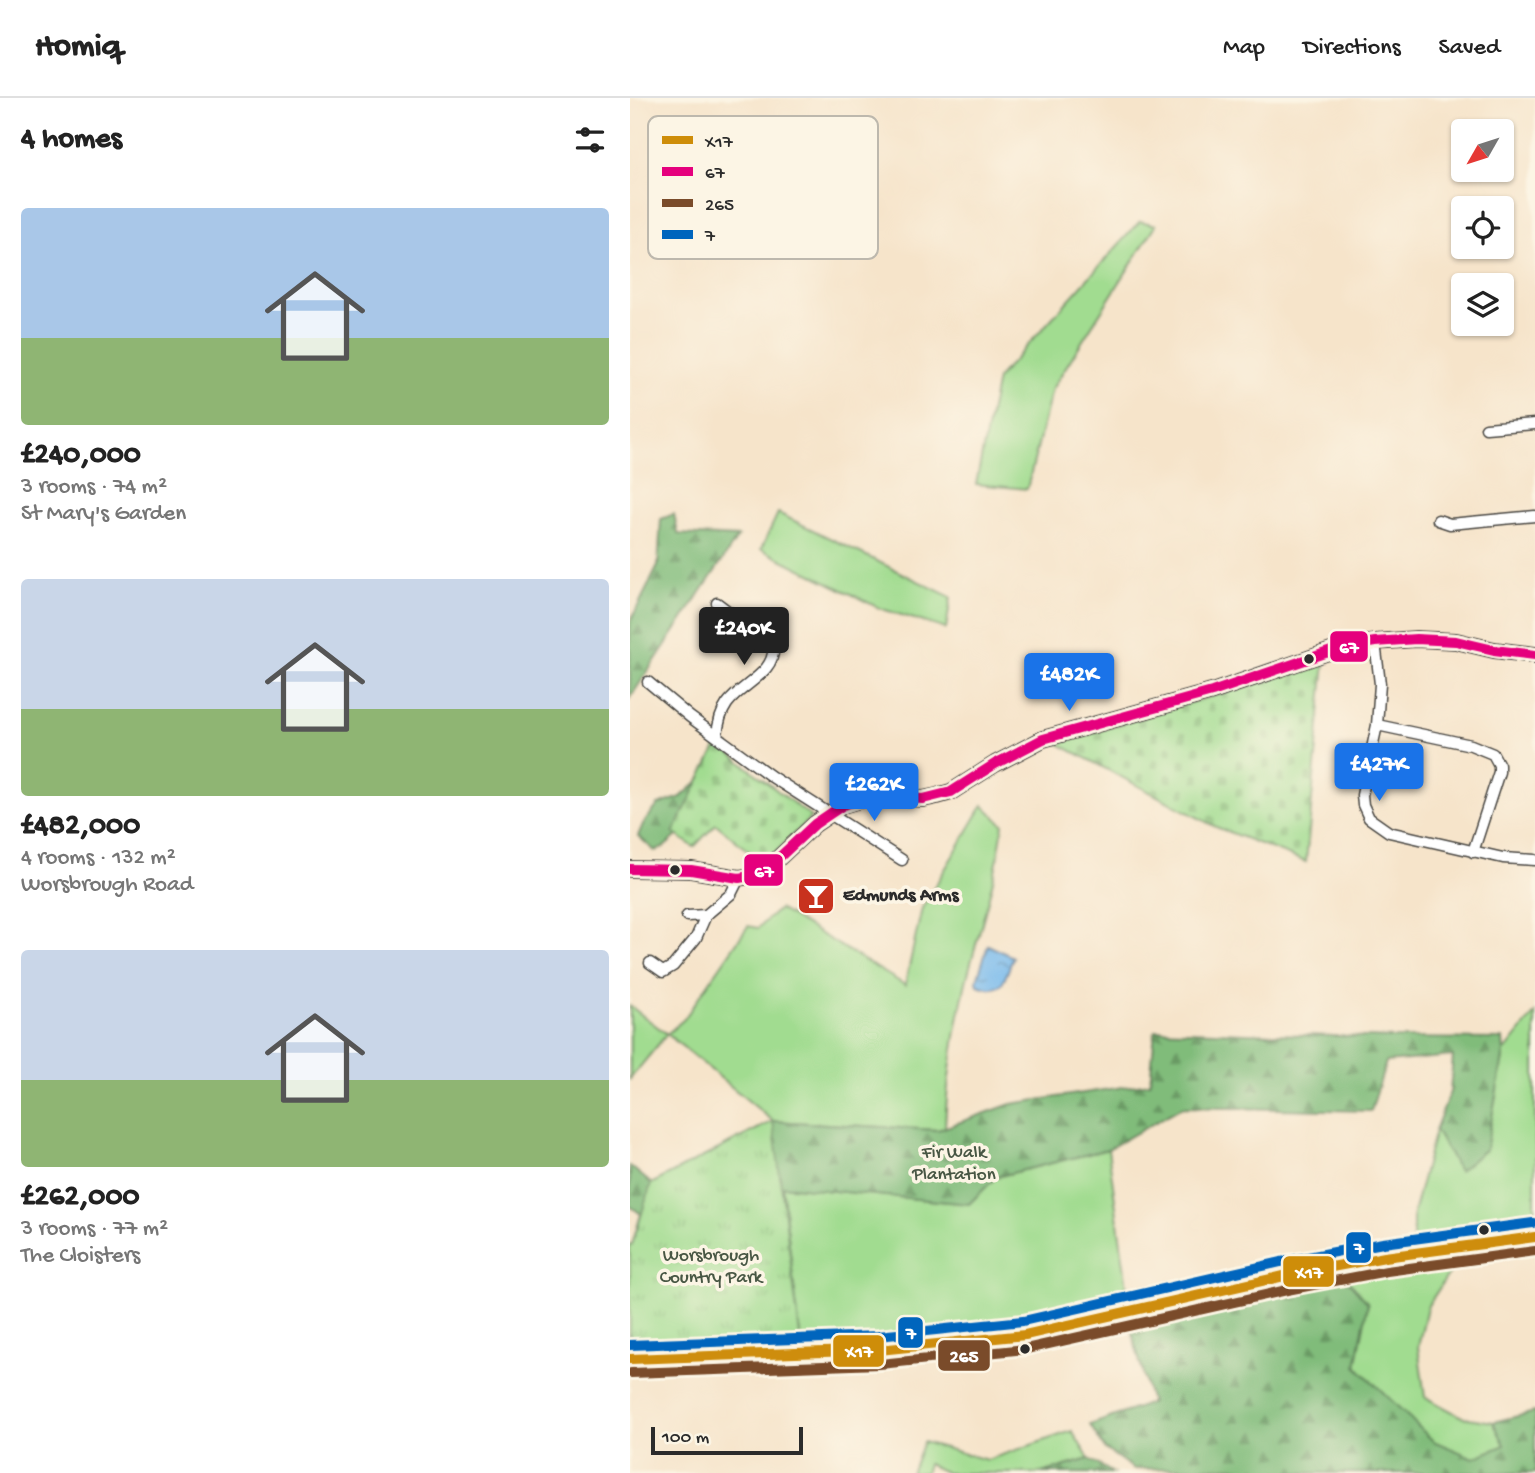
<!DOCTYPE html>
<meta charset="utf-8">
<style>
:root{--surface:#fff;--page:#f2f2f2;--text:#222;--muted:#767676;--line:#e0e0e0;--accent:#1a73e8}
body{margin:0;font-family:"Gochi Hand",sans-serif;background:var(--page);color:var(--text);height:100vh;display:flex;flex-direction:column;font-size:26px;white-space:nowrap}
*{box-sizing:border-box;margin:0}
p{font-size:23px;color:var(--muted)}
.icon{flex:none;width:38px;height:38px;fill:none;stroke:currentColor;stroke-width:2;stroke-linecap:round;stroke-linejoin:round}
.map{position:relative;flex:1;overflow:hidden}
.details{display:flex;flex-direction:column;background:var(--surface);width:630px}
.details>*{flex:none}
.needle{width:46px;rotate:231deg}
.tools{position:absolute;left:821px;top:21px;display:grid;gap:14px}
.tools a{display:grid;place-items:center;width:63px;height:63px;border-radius:7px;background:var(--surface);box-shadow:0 2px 5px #0004;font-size:35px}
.scale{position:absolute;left:21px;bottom:18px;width:152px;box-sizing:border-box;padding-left:7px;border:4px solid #2b2b2b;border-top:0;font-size:19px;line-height:24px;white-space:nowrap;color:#2b2b2b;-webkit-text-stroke:5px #fcf5e5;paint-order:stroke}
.price{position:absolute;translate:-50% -60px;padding:0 16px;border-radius:7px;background:var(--accent);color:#fff;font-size:23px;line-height:46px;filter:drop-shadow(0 2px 4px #0008)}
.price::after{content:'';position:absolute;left:50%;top:42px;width:21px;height:16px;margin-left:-10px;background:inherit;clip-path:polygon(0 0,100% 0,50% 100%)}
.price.selected{background:#222;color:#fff}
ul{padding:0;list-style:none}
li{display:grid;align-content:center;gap:14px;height:371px;padding:0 21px}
li span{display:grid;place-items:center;height:217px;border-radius:7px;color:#555}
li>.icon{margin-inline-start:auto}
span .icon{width:126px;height:126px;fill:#fffc;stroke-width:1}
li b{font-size:30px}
h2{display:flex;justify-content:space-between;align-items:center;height:84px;padding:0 21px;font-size:30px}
header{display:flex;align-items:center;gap:42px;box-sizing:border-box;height:98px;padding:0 35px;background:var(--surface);border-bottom:2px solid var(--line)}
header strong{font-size:33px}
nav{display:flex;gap:38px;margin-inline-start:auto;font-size:24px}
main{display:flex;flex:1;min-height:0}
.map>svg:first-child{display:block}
.green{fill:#a1dc90;stroke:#66845e;stroke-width:2}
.forest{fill:url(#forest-firs);stroke:#567452;stroke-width:2}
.cemetery{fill:url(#cemetery-stones);stroke:#66845e;stroke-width:2}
.park{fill:url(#park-tufts);stroke:#66845e;stroke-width:2}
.water{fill:url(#water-ripples);stroke:#52728c;stroke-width:2}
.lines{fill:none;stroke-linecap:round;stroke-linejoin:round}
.street-casing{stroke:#494743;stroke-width:13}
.secondary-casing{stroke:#494743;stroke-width:18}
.highway-casing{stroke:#494743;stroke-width:24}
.street{stroke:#fff;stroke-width:10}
.secondary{stroke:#fde4d0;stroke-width:16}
.highway{stroke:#f9bc8a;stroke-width:21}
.bus-1-casing{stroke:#fcf5e5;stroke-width:16}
.bus-2-casing{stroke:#fcf5e5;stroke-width:16}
.bus-3-casing{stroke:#fcf5e5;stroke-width:16}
.bus-4-casing{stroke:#fcf5e5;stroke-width:16}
.bus-1{stroke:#ce8d09;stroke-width:10}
.bus-2{stroke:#e5007d;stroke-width:10}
.bus-3{stroke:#7a4b2a;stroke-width:10}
.bus-4{stroke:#0065bd;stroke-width:10}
.bus-dot{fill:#2b2b2b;stroke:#fcf5e5;stroke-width:2.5}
.labels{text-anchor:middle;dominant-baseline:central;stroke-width:7;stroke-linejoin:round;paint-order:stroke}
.poi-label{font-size:19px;font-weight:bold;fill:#2b2b2b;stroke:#fcf5e5;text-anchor:start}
.park-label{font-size:19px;fill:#485744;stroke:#fcf5e5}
.key{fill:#fcf5e5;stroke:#bdb8ad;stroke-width:2}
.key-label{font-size:19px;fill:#2b2b2b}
.line-badge{stroke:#fcf5e5;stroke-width:2.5}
.badge-label{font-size:19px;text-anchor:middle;font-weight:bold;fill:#fff}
</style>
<header>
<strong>Homiq</strong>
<nav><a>Map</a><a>Directions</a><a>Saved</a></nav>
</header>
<main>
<section class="details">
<h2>4 homes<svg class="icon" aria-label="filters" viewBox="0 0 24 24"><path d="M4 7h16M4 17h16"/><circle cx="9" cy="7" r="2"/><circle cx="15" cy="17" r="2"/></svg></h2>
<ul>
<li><span style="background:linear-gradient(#a9c7e8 60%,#8fb573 0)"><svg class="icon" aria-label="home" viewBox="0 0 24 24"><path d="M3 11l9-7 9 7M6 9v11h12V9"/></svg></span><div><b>£240,000</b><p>3 rooms · 74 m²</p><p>St Mary's Garden</p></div></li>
<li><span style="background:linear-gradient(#c9d6e8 60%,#8fb573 0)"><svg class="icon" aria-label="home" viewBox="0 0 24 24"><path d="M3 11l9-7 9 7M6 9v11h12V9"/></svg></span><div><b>£482,000</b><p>4 rooms · 132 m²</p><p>Worsbrough Road</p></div></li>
<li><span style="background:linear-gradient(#c9d6e8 60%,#8fb573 0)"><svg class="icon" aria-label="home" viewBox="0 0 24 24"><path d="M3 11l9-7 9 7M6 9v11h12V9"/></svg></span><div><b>£262,000</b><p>3 rooms · 77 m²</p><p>The Cloisters</p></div></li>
</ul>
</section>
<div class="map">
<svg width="905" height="1375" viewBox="0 0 905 1375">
<defs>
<pattern id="forest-firs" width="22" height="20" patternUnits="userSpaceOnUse" patternTransform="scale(1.75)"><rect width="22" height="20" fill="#80bc7a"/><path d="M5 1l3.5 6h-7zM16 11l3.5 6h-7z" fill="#699964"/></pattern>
<pattern id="cemetery-stones" width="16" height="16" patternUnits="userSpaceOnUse" patternTransform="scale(1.75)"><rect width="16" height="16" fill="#a1dc90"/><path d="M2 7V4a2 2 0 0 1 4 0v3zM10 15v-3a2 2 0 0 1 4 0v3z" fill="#8bbd7c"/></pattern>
<pattern id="park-tufts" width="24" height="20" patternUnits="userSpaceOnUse" patternTransform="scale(1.75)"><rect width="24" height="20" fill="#a1dc90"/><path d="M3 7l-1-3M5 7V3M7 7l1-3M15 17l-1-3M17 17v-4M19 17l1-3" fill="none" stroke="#8bbd7c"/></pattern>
<pattern id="water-ripples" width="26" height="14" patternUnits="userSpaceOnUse" patternTransform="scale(1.75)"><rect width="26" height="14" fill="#78baed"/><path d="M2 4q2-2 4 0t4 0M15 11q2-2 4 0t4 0" fill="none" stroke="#6397c0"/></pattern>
</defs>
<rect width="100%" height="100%" fill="#fcf5e5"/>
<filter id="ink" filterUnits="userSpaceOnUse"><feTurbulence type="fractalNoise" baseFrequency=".0143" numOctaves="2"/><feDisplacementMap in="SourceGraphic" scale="14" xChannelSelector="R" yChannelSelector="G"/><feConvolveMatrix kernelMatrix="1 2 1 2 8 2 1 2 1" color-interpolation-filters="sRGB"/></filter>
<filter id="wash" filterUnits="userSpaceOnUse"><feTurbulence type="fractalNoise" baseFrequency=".00686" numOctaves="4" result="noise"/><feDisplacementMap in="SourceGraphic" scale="28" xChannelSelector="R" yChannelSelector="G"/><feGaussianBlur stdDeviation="1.57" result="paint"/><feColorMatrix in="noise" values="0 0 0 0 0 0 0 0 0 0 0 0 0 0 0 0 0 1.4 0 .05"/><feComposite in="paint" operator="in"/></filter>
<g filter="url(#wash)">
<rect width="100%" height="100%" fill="#f6e4ca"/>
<path class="green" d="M510,123L526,127L422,291L397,391L346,386L367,281Z
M148,415L321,499L316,531L249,510L131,451Z
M353,707L373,726C367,780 349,832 336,884C325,932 317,981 315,1029L308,1032L143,1023L37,936L0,981V908L37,936L54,921L118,828L128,830L149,811L275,887L292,810Z
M905,915V1128L783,1145V1116L805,1032L829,1072L856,1051L874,954Z
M478,1051L499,1204L404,1226L280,1241L171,1246L152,1088L339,1106L366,1079Z
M855,1155L820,1174L797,1209L788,1249L795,1299L832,1319L863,1324L876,1347L844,1361L803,1343L726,1268L738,1205L712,1176Z
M442,1333L459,1361L412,1375H317L298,1366L295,1375H281L293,1344L357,1362Z"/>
<path class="forest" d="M44,416L48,436L108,439L0,600V524L28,468L31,421Z
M71,681L61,726L33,750L25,753L8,738L13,726L28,707L51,699Z
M525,932L764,940L873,941L874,954L856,1051L829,1073L805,1032L820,994L823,958L756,964L741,1013L552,1009L478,1051L366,1079L339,1106L152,1088L171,1246L0,1148L2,1147L11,1116L0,1108V1068L22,1086L143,1023L308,1032L381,1006L520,985Z
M712,1176L738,1205L726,1268L803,1343L844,1360L875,1347L863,1324L905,1314V1375H626L602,1369L504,1371L475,1351L460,1327L521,1305L499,1224Z
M459,1361L483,1375H412Z"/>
<path class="cemetery" d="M695,564L676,764L586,729L427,645Z
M88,646L181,719L134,766L86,726L64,749L43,735Z"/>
<path class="park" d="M143,1023L171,1246L0,1255V1148L2,1147L21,1086Z"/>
<path class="water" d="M358,847L383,859C375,879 374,898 348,887L347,882Z"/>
</g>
<g filter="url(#ink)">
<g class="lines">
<defs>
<path id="street" d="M856,330L905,326
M808,422L820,426L905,418
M745,544L750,586L747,627L732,697L733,707L739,720L759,734L873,760L905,762
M18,584L60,619L142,679L272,762
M747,627L841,647L863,656L869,667V674L843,754
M87,638C88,626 90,616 97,606C111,586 147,575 143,547L87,505
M57,818L76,817
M20,865L33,874L43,868L66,840L76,817L101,796L109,780"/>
<path id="secondary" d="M0,771L61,772L109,780L125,777L139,769L185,726L213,707L243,698L293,701L307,698L321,694L365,666L413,641L582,594L710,550L745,544L786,541L826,543L864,552L905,557"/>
<path id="highway" d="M0,1261L249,1252L395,1237L654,1178L755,1159L905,1139"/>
</defs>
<use href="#street" class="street-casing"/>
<use href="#secondary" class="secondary-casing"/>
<use href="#highway" class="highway-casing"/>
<use href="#street" class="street"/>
<use href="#secondary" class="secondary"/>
<use href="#highway" class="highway"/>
<defs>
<path id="bus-1" d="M0,1261L249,1252L395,1237L654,1178L755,1159L905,1139"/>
<path id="bus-2" d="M0,771L61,772L109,780L125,777L139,769L185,726L213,707L243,698L293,701L321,694L365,666L413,641L582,594L710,550L745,544L786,541L826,543L864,552L905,557"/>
<path id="bus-3" d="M1,1275L250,1266L396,1251L657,1192L757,1173L905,1153"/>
<path id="bus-4" d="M0,1247L248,1238L393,1223L651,1164L753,1145L903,1125"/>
</defs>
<use href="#bus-1" class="bus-1-casing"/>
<use href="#bus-2" class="bus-2-casing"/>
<use href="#bus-3" class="bus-3-casing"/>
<use href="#bus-4" class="bus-4-casing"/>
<use href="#bus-1" class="bus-1"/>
<use href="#bus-2" class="bus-2"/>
<use href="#bus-3" class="bus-3"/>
<use href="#bus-4" class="bus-4"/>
</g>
</g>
<defs>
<symbol id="bar-square" viewBox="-11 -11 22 22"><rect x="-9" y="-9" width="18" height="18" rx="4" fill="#c8321e" stroke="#fcf5e5"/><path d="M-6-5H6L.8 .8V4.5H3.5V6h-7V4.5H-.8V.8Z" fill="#fff"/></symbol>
</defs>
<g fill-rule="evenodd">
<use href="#bar-square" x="164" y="776" width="44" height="44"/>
</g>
<g class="bus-dot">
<circle cx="679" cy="561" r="6"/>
<circle cx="45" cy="772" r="6"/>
<circle cx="854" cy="1132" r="6"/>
<circle cx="395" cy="1251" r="6"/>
</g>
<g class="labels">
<g class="poi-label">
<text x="213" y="798">Edmunds Arms</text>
</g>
<g class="park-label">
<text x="324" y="1055">Fir Walk<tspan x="324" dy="22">Plantation</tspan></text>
<text x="81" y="1158">Worsbrough<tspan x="81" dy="22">Country Park</tspan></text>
</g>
</g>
<rect x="18" y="18" width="230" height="143" rx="10" class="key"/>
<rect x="32" y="38" width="31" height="8" fill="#ce8d09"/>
<rect x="32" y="69" width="31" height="9" fill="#e5007d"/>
<rect x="32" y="101" width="31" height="8" fill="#7a4b2a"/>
<rect x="32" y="132" width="31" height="9" fill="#0065bd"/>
<g class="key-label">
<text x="75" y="49">X17</text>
<text x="75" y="80">67</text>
<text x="75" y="112">265</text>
<text x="75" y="143">7</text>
</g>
<g class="line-badge">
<rect x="699" y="532" width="40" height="33" rx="7" fill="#e5007d"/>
<rect x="113" y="755" width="41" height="34" rx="7" fill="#e5007d"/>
<rect x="715" y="1133" width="27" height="33" rx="7" fill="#0065bd"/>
<rect x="652" y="1157" width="53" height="33" rx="7" fill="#ce8d09"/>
<rect x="267" y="1218" width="27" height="33" rx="7" fill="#0065bd"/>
<rect x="202" y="1236" width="53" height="34" rx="7" fill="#ce8d09"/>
<rect x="307" y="1241" width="54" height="33" rx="7" fill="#7a4b2a"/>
</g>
<g class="badge-label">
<text x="719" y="555">67</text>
<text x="134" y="779">67</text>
<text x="729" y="1156">7</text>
<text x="679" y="1180">X17</text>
<text x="281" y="1241">7</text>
<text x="229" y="1259">X17</text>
<text x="334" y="1264">265</text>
</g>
</svg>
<div class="tools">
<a><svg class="needle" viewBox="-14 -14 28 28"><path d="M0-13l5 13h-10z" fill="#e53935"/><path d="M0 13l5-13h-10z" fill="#767676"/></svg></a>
<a><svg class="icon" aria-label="locate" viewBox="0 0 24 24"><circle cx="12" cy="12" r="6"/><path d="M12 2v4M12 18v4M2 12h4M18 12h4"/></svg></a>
<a><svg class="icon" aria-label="layers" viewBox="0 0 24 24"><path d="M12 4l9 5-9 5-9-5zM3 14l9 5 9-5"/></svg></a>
</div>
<div class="scale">100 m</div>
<b class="price selected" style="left:114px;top:569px">£240K</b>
<b class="price" style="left:439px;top:615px">£482K</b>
<b class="price" style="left:749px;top:705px">£427K</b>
<b class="price" style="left:244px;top:725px">£262K</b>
</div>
</main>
